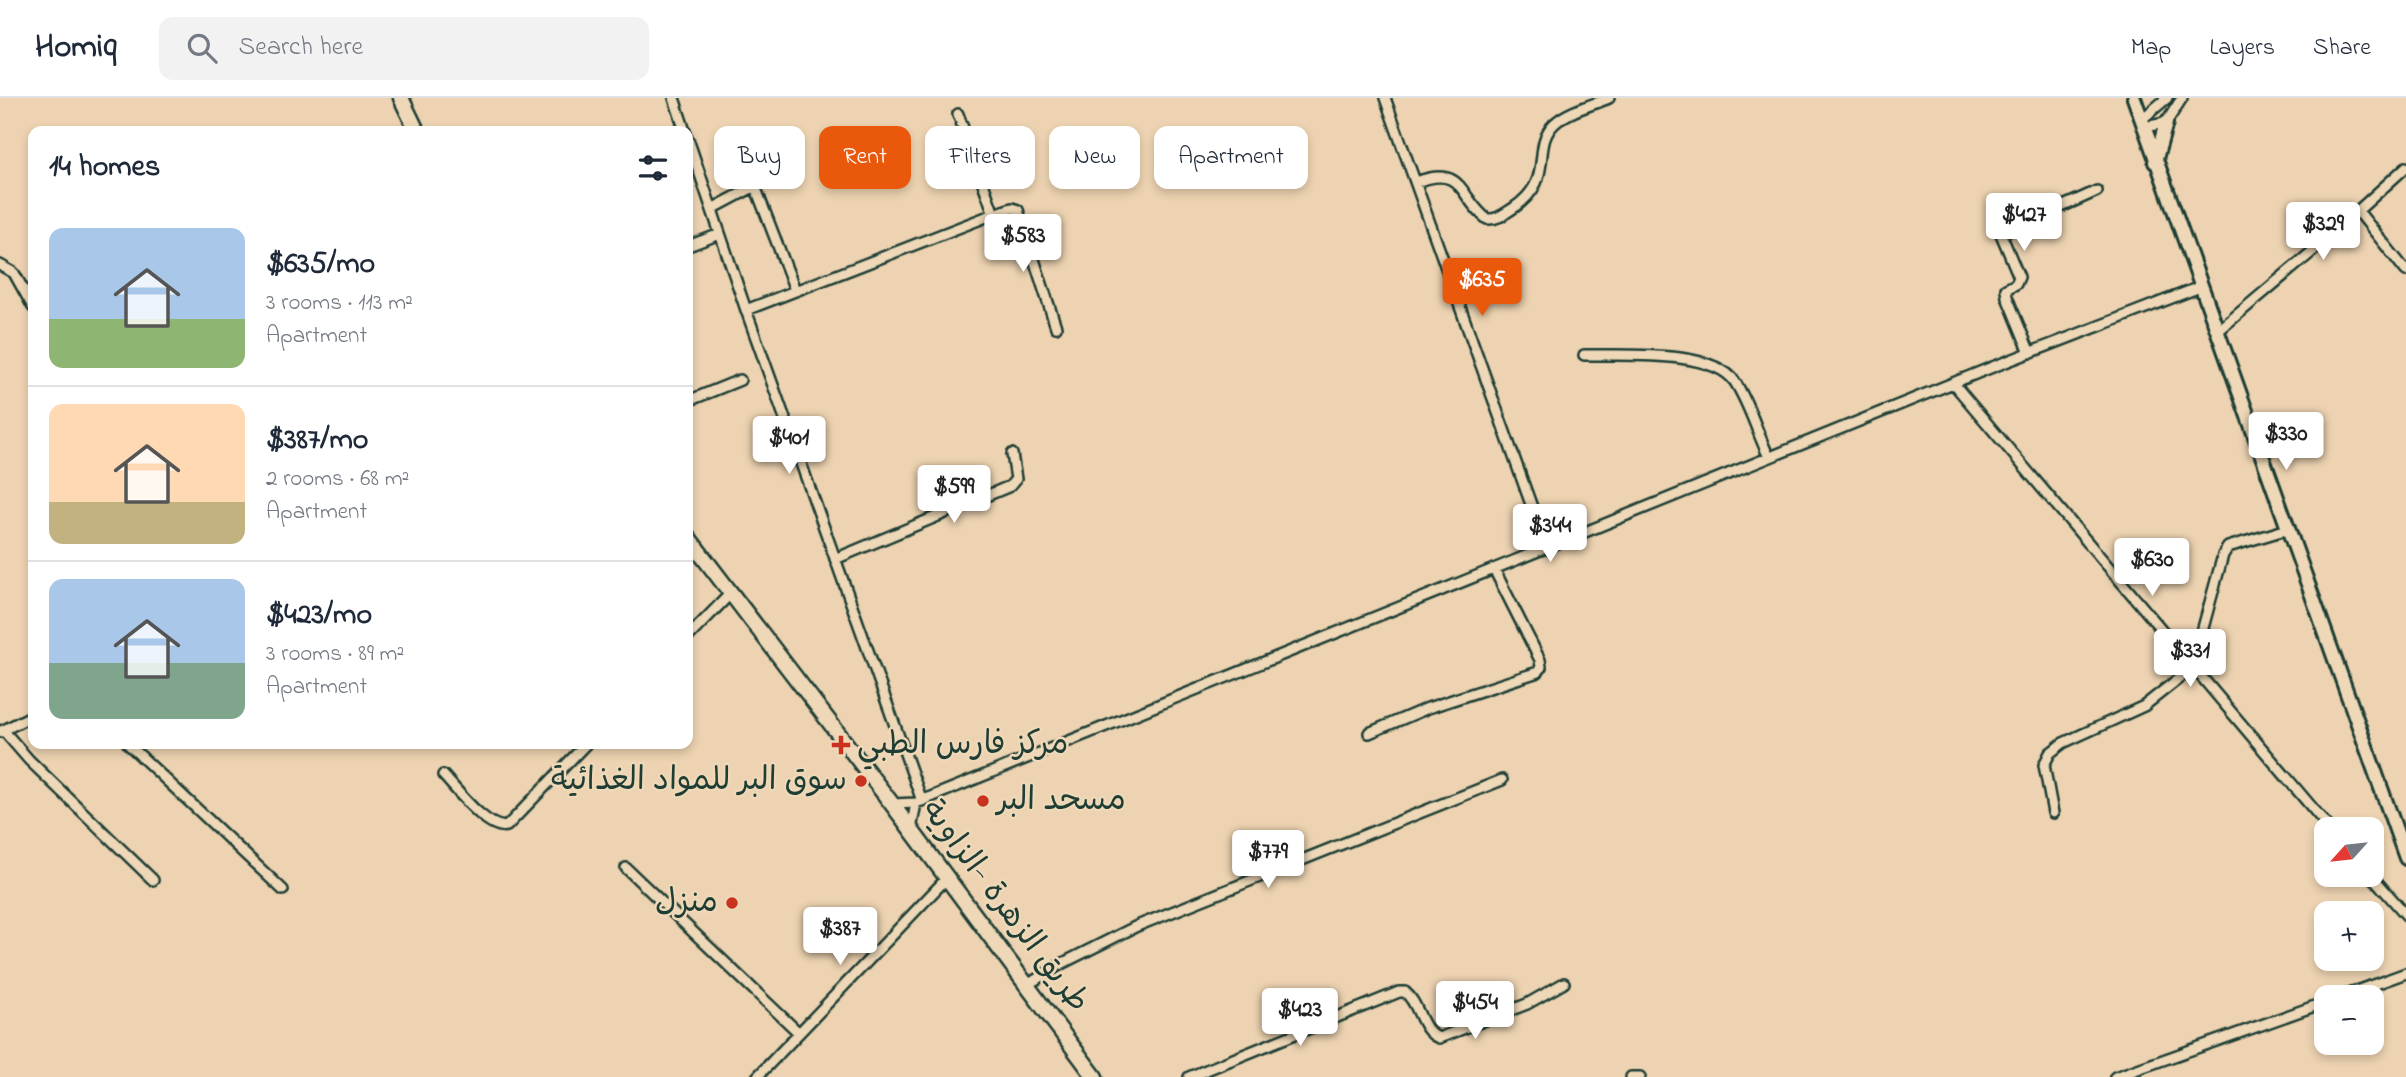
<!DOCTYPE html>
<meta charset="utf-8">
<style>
:root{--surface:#fff;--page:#f2f2f3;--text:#1f2937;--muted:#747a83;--line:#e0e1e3;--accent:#ea580c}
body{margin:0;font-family:"Indie Flower","Playpen Sans Arabic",sans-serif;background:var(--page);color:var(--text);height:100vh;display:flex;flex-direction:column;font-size:26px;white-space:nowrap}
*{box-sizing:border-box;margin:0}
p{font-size:23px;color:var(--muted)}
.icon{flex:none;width:38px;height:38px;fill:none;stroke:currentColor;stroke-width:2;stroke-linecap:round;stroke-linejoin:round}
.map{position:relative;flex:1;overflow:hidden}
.details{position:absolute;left:28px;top:28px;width:665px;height:623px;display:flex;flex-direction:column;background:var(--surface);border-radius:14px;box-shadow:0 4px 10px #0003}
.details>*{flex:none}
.guide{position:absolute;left:714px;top:28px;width:665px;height:63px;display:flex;gap:14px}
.needle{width:46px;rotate:243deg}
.fabs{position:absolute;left:2314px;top:719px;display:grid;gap:14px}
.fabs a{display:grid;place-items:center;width:70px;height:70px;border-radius:14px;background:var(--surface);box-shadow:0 4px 10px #0003;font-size:35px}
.price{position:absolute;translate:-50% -60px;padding:0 16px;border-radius:7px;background:#fff;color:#222;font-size:23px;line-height:46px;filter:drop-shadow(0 2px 4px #0008)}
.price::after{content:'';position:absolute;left:50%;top:42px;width:21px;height:16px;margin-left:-10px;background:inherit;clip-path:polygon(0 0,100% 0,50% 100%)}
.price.current{background:var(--accent);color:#fff}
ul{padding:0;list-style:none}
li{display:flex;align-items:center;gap:21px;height:175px;padding:0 21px}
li+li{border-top:2px solid var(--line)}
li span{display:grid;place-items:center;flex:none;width:196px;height:140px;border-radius:14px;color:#555}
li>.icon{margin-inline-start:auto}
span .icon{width:84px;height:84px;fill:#fffc;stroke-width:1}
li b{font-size:30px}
h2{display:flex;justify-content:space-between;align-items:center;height:84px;padding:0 21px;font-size:30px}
.pill{padding:0 24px;border-radius:14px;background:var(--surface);box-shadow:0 4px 10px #0003;font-size:24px;line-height:63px}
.pill.current{background:var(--accent);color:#fff}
header{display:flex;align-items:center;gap:42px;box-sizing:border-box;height:98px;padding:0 35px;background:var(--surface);border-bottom:2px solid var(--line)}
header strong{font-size:33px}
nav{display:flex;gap:38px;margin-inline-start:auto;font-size:24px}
.search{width:490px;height:63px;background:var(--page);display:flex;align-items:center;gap:18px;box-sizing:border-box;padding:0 24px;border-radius:14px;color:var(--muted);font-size:26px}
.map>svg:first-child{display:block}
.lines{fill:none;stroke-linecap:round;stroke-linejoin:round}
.minor-casing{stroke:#1f3d34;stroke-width:14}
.tertiary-casing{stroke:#1f3d34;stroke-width:18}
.primary-casing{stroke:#1f3d34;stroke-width:19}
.minor{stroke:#eed8b7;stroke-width:9}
.tertiary{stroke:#eed8b7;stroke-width:12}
.primary{stroke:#eed8b7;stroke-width:14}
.poi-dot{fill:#c8321e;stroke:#eed8b7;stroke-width:2.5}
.labels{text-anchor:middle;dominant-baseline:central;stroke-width:5;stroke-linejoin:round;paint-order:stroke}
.poi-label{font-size:32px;fill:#1f3d34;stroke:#eed8b7;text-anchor:start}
.street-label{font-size:32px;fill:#1f3d34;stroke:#eed8b7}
</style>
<header>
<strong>Homiq</strong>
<div class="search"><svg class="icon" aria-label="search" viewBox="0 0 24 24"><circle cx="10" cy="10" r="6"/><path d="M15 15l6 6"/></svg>Search here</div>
<nav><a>Map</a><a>Layers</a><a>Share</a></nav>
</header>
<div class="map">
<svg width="2406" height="979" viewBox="0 0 2406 979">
<rect width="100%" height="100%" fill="#edd3b1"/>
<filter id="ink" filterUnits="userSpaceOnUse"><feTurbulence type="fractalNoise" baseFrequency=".0143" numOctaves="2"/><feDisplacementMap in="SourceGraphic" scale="14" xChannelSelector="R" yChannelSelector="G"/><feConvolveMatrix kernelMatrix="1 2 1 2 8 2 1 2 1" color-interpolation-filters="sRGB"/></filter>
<g filter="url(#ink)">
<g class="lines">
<defs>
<path id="minor" d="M674,0L685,33
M1385,0L1547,451
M2141,22L2167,0
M2143,29L2166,25L2182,0
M688,41L746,212L922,703
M1416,84C1465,66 1458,99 1487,121C1497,122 1504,116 1512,111C1557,82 1530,50 1554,26C1567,13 1593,7 1609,0
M755,88L795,192
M712,111L793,68
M2358,113L2406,173
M994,116L1012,110L1018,112L1056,229
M688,148L720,136
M0,167L14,175L33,209
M746,212L994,116L958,16
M2218,233L2320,147L2406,69
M2030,255L2007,199L2006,191L2016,186L2019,179L2001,136L2097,93
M1584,257C1621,258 1713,251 1735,284C1750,307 1757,335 1769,359
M1953,285L2331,732
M688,303L740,282
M835,461L1010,388L1016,381L1012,356
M688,539L730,496
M3,632L29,662L153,782
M0,634L33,617
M1369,635L1428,610L1538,574L1541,569L1540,562L1494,471
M128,646L283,792
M443,677C457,692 488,733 507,728L586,646
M892,706L916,705L1990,270L2200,189
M2053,715L2044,667L2050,655L2063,645L2144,608L2192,570L2223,457L2228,449L2288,431
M911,732L916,705
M626,770L799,935
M2371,777L2406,817
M1027,887L1063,865L1137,828L1502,682
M2337,900L2406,875
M757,979L946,781
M1189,979L1399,894H1405C1420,906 1420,933 1439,940L1527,906L1564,885
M1631,979H1640
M2115,979L2326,904"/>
<path id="tertiary" d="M2134,0L2406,760
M2155,64L2166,25"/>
<path id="primary" d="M401,0L417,33
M688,439L892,706L1095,979"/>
</defs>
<use href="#minor" class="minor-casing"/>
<use href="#tertiary" class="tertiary-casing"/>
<use href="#primary" class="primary-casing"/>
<use href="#minor" class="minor"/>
<use href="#tertiary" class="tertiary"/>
<use href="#primary" class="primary"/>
</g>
</g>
<g class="poi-dot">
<path d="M837.5 636.5h7v7h7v7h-7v7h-7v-7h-7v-7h7z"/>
<circle cx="861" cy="683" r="7"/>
<circle cx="983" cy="703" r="7"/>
<circle cx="732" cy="805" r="7"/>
</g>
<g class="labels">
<g class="poi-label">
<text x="857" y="647">مركز فارس الطبي</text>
<text x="847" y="683" text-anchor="end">سوق البر للمواد الغذائية</text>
<text x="997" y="703">مسحد البر</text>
<text x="718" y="805" text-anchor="end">منزل</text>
</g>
<g class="street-label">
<text transform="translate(1004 809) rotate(53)">طريق الزهرة -الزاوية</text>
</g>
</g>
</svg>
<div class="fabs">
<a><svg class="needle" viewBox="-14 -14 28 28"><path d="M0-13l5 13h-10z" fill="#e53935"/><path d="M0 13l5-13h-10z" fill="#747a83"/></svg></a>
<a>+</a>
<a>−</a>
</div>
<b class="price" style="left:2024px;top:155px">$427</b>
<b class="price" style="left:2323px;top:164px">$329</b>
<b class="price" style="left:1023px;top:176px">$583</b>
<b class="price current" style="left:1482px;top:220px">$635</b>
<b class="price" style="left:2286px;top:374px">$330</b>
<b class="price" style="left:789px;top:378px">$401</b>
<b class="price" style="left:954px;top:427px">$599</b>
<b class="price" style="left:1550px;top:466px">$344</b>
<b class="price" style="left:2152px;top:500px">$630</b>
<b class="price" style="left:2190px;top:591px">$331</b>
<b class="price" style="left:1268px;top:792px">$779</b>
<b class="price" style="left:840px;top:869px">$387</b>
<b class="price" style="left:1475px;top:943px">$454</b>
<b class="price" style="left:1300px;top:950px">$423</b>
<div class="guide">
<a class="pill">Buy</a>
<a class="pill current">Rent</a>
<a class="pill">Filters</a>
<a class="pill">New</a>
<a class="pill">Apartment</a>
</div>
<section class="details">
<h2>14 homes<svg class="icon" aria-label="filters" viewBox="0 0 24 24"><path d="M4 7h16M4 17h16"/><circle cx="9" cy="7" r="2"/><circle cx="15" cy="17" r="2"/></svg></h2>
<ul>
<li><span style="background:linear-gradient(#a9c7e8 65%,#8fb573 0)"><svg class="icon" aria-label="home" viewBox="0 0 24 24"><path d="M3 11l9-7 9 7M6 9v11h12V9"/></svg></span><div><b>$635/mo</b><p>3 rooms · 113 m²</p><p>Apartment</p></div></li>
<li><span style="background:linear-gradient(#ffd9b3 70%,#c2b280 0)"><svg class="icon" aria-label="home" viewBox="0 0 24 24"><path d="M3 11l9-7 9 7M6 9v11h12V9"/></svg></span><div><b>$387/mo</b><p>2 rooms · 68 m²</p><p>Apartment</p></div></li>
<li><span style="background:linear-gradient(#a9c7e8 60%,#7fa58c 0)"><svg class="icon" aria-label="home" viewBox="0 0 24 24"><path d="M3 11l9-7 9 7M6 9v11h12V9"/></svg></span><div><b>$423/mo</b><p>3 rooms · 89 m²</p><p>Apartment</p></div></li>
</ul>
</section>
</div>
